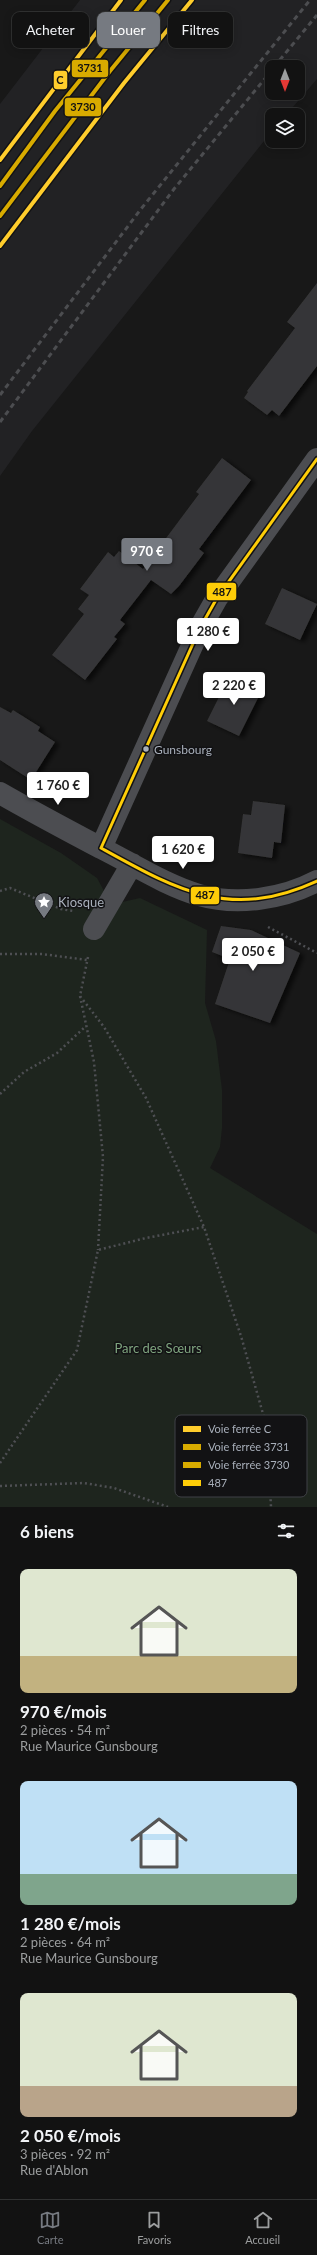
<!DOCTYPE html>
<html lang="fr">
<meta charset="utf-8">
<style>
:root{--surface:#121212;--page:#1f2020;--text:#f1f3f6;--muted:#9c9e9f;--line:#313232;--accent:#767a81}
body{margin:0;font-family:Lato,sans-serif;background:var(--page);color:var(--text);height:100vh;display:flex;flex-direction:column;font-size:15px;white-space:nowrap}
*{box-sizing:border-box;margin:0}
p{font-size:13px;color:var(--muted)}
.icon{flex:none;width:22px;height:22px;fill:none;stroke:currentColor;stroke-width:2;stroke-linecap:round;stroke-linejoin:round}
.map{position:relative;height:1507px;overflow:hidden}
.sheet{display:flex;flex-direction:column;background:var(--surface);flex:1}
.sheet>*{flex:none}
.banner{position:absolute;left:12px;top:12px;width:293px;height:36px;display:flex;gap:8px}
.needle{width:26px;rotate:180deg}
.buttons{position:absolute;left:265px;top:60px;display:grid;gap:8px}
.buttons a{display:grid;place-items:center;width:40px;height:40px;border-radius:8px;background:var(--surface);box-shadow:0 2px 10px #0003,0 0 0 1px var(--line);font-size:20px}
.price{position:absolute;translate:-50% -34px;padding:0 9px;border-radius:4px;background:#fff;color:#222;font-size:13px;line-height:26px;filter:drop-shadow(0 1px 2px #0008)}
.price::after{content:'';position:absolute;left:50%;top:24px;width:12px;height:9px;margin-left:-6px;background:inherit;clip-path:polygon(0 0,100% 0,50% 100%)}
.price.active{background:var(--accent);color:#fff}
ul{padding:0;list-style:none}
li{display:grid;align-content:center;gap:8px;height:212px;padding:0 20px}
li span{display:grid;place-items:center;height:124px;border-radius:8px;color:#555}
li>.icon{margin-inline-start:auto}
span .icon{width:72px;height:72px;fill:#fffc;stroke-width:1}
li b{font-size:17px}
h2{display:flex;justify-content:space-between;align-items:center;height:48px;padding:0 20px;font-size:17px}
.chip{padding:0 14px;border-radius:8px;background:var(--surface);box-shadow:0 2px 10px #0003,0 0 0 1px var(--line);font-size:14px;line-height:36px}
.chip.active{background:var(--accent);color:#fff}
.tab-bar{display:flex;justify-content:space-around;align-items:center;height:56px;border-top:1px solid var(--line);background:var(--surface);font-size:11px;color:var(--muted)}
.tab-bar a{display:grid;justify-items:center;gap:2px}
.tab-bar .active{color:var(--accent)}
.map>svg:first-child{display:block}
.built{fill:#222224;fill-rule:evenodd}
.green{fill:#1e251e}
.building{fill:#363637;filter:url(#shadow)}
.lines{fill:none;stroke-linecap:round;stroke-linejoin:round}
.path{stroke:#4e4f53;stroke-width:2.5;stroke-dasharray:2 3;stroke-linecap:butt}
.minor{stroke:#4c4d51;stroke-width:22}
.rail{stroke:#4c4d50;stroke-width:3;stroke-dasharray:5 4;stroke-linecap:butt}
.bus-1-casing{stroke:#121214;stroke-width:6}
.bus-1{stroke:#fecd08;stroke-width:3}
.rail-1-casing{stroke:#121214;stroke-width:7}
.rail-2-casing{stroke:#121214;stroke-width:7}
.rail-3-casing{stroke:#121214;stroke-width:7}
.rail-1{stroke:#ffcd2c;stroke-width:4}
.rail-2{stroke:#d8ab00;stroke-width:4}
.rail-3{stroke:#d8ab00;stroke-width:4}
.bus-dot{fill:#a8afba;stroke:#121214;stroke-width:1.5}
.labels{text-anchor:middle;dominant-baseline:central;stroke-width:3;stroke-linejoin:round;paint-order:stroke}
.bus-label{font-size:12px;fill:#a8afba;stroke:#121214;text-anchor:start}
.poi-label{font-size:13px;fill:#a8afba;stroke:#121214;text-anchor:start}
.park-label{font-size:13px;fill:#7fa57f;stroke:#121214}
.key{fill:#121214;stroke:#3f4146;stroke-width:1}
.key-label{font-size:11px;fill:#a8afba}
.line-badge{stroke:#121214;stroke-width:1.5}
.pale-badge-label{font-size:11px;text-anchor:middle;font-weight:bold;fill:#111}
</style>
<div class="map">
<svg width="317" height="1507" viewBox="0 0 317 1507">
<defs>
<filter id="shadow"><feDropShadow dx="4.5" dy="2.5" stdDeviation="2" flood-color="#0009"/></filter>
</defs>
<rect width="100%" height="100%" fill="#181818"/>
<path class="built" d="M80,0H317V79L286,115H272V131L32,431L0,476V104ZM272,67H298V93H272Z"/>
<path class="green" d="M0,819L61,853L97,878L103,889L109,905L140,898L207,930L205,1003L216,1041L222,1090V1128L220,1147L210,1168L317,1234V1507H0Z"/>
<path class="building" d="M317,283V366L279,416L272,410L267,415L244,398L248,392L247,391L295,328L287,322Z
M222,458L251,480L199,549L204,553L179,586L171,594L151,580L120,620L125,624L114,637L117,639L85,680L52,655L84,614L78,609L89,595L80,589L108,552L114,557L119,551L143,569L199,494L196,492Z
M282,588L317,604L300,640L265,624Z
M229,677L261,692L239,736L207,721Z
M0,707L11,713L13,710L40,727L38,731L55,742L31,780L0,760Z
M253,801L285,805L281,843L274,842L272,858L238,853L243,814L251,815Z
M221,926L251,930L300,953L270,1023L215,1004L230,959L212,952Z"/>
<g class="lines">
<path class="path" d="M0,891L10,888L61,909L73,911
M268,927L317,953
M0,954H42L87,960
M88,957L80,996L104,1027L146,1098L204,1227L241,1336L267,1428L271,1507
M80,996L94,1062L103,1157L98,1250
M0,1094L24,1072L57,1053L86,1026
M0,1463L77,1350L98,1250L146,1238L204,1227
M0,1486L84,1483L114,1488L168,1507"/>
<path class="minor" d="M0,793C33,812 67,830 101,848C133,864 165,885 199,895C237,906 283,899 317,881
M101,848L200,628L217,598L317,459
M94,929L132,864"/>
<path class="rail" d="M274,67L317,15
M0,395L141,209L310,0
M0,422L174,189L272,70"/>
<defs>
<path id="bus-1" d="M101,848L200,628L217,598L317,459
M101,848C177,890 230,921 317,881"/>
</defs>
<use href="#bus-1" class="bus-1-casing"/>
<use href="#bus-1" class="bus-1"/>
<defs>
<path id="rail-1" d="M0,160L121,0
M0,246L124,83L192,0"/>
<path id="rail-2" d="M0,186L55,111L145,0"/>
<path id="rail-3" d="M0,216L110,71L168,0"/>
</defs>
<use href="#rail-1" class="rail-1-casing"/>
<use href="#rail-2" class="rail-2-casing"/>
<use href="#rail-3" class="rail-3-casing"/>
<use href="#rail-1" class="rail-1"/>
<use href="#rail-2" class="rail-2"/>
<use href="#rail-3" class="rail-3"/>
</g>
<defs>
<symbol id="sight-pin" viewBox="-11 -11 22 30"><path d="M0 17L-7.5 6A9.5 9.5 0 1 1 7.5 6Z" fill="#767a81" stroke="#121214"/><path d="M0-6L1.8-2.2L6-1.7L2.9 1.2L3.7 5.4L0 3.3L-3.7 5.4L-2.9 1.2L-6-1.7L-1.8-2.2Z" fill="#fff"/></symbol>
</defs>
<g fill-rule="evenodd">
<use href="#sight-pin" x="33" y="891" width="22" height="30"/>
</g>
<circle class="bus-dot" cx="146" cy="749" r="3.5"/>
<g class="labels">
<g class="bus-label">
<text x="154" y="749">Gunsbourg</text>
</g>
<g class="poi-label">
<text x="58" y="902">Kiosque</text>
</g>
<g class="park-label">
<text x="158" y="1348">Parc des Sœurs</text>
</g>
</g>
<rect x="175" y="1415" width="132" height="82" rx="6" class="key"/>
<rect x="183" y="1426" width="18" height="6" fill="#ffcd2c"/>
<rect x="183" y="1444" width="18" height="6" fill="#d8ab00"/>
<rect x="183" y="1462" width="18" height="6" fill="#d8ab00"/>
<rect x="183" y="1480" width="18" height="6" fill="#fecd08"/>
<g class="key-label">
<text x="208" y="1433">Voie ferrée C</text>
<text x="208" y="1451">Voie ferrée 3731</text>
<text x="208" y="1469">Voie ferrée 3730</text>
<text x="208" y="1487">487</text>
</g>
<g class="line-badge">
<rect x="71" y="59" width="38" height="19" rx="4" fill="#d8ab00"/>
<rect x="53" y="70" width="15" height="20" rx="4" fill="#ffcd2c"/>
<rect x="64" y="97" width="38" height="20" rx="4" fill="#d8ab00"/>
<rect x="206" y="582" width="31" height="19" rx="4" fill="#fecd08"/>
<rect x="190" y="886" width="30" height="19" rx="4" fill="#fecd08"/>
</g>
<g class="pale-badge-label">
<text x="90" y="72">3731</text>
<text x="60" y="84">C</text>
<text x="83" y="111">3730</text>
<text x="222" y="596">487</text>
<text x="205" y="899">487</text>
</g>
</svg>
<div class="buttons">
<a><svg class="needle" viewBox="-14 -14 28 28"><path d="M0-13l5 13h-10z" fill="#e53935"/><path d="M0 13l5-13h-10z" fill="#9c9e9f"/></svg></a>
<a><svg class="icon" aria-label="layers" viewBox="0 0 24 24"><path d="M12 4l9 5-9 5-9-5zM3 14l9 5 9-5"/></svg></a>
</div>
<b class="price active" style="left:147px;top:572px">970 €</b>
<b class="price" style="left:208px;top:652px">1 280 €</b>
<b class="price" style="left:234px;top:706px">2 220 €</b>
<b class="price" style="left:58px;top:806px">1 760 €</b>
<b class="price" style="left:183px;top:870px">1 620 €</b>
<b class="price" style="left:253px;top:972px">2 050 €</b>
<div class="banner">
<a class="chip">Acheter</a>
<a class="chip active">Louer</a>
<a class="chip">Filtres</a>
</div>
</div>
<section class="sheet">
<h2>6 biens<svg class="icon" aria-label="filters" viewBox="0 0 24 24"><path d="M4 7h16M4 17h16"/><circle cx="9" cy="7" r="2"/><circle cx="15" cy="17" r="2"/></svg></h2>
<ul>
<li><span style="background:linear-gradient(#dfe7d0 70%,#c2b280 0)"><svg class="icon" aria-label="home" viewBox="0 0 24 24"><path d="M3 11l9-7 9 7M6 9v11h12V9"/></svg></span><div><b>970 €/mois</b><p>2 pièces · 54 m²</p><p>Rue Maurice Gunsbourg</p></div></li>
<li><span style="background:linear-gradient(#bfe0f5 75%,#7fa58c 0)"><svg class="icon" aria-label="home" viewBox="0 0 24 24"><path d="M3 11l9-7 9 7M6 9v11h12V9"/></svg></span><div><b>1 280 €/mois</b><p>2 pièces · 64 m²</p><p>Rue Maurice Gunsbourg</p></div></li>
<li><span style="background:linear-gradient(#dfe7d0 75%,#b9a48a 0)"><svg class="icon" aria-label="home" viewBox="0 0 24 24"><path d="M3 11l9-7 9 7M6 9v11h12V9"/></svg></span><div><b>2 050 €/mois</b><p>3 pièces · 92 m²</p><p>Rue d'Ablon</p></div></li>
</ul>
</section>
<nav class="tab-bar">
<a class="active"><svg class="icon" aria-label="map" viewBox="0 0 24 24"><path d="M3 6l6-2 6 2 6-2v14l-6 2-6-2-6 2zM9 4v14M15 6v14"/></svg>Carte</a>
<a><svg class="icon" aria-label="saved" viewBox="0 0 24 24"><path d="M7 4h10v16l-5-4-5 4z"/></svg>Favoris</a>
<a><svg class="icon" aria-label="home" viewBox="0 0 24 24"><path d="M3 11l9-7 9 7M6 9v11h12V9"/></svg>Accueil</a>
</nav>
